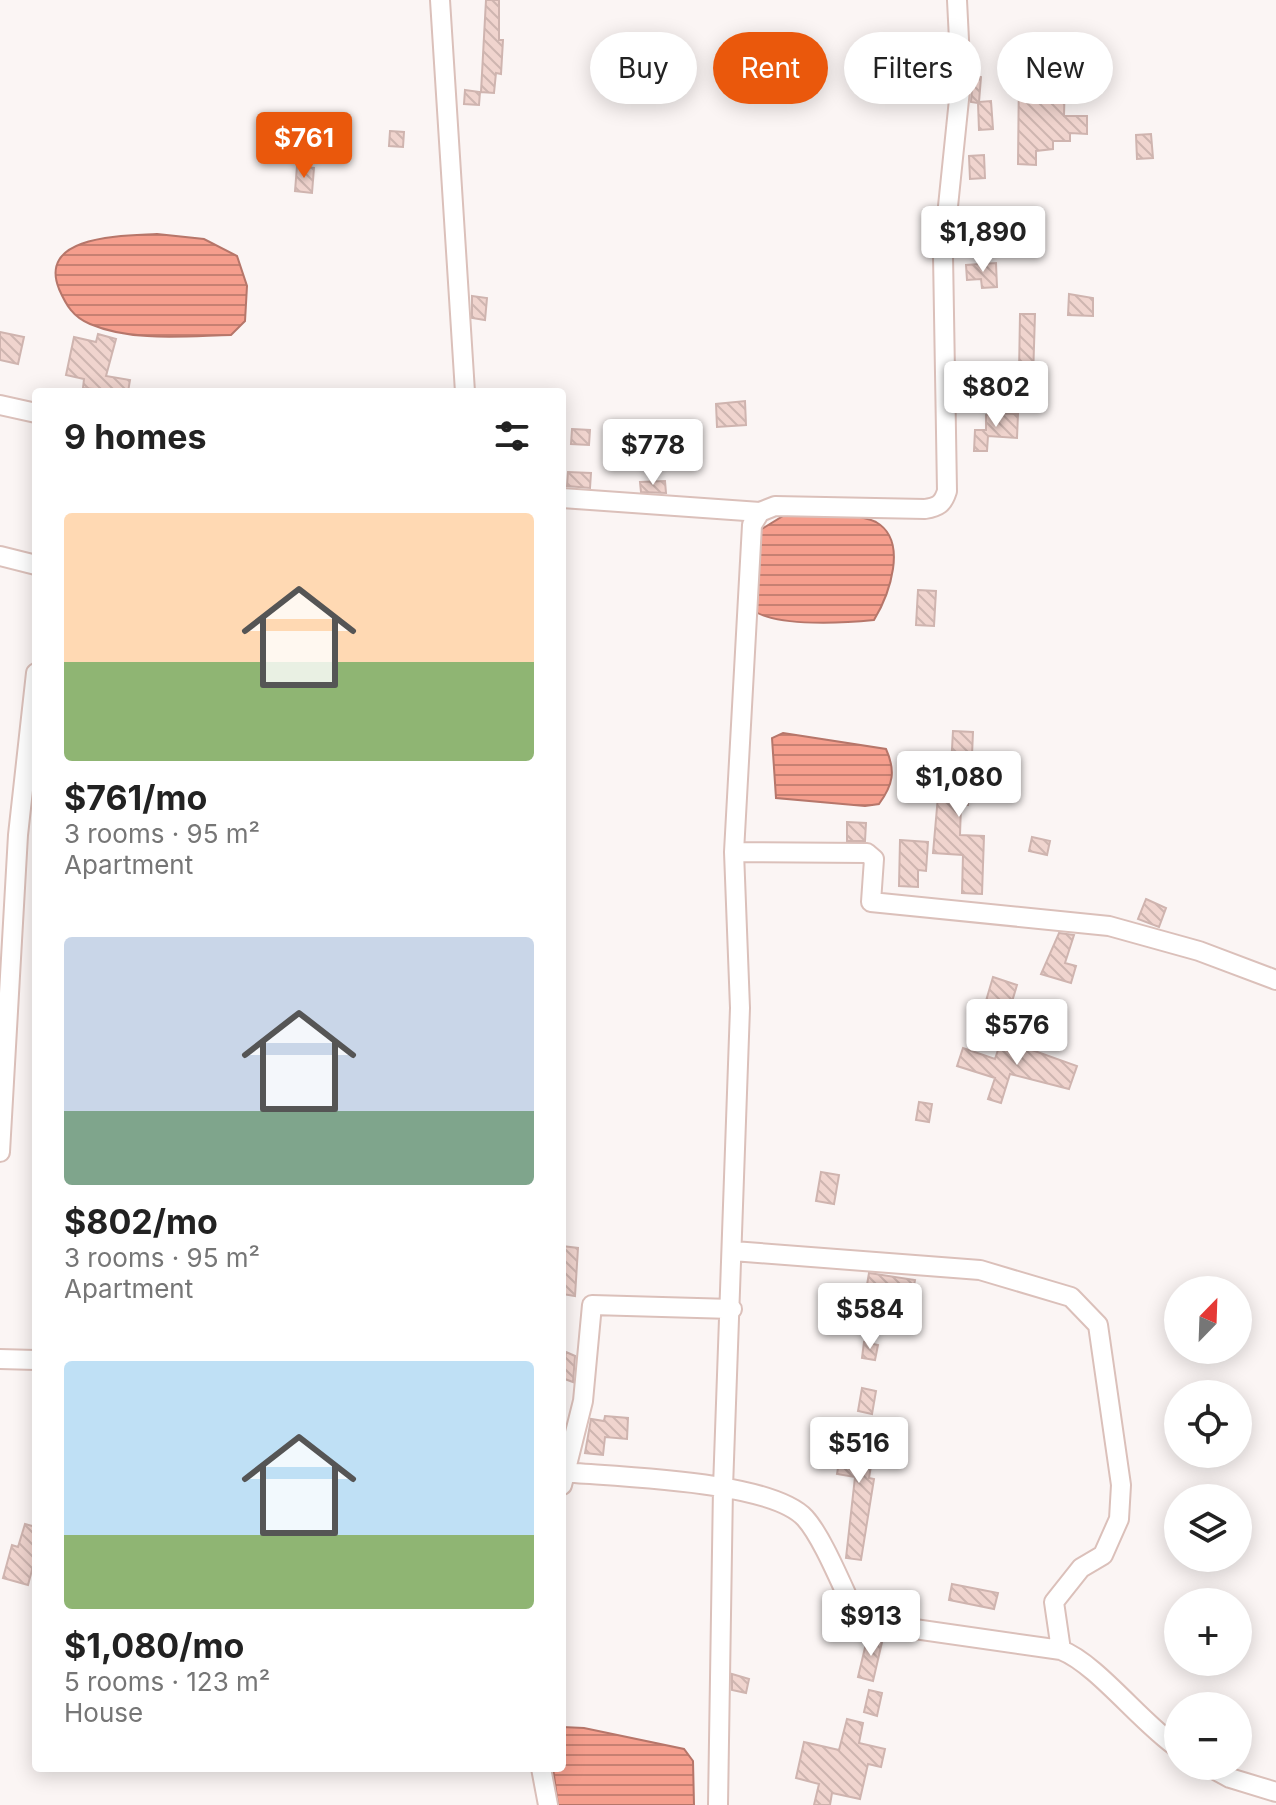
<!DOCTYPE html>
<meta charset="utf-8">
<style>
:root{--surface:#fff;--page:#f2f2f2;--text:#222;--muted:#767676;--accent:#ea580c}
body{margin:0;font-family:Inter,sans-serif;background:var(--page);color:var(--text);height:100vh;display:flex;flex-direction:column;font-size:30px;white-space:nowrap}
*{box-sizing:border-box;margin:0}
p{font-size:26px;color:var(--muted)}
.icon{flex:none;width:44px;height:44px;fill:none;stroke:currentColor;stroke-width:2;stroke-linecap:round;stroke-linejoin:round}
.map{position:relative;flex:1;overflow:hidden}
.sheet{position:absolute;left:32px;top:388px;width:534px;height:1384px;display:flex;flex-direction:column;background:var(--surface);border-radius:8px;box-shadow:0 4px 20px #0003}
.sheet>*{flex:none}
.banner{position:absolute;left:590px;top:32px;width:566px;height:72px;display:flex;gap:16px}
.needle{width:52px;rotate:23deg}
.tools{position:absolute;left:1164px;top:1276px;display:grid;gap:16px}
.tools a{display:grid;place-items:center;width:88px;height:88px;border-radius:50%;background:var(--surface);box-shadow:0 4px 20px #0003;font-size:40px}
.price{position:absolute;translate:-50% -68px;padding:0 18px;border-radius:8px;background:#fff;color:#222;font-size:26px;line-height:52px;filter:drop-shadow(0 2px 4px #0008)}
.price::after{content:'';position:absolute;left:50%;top:48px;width:24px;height:18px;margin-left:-12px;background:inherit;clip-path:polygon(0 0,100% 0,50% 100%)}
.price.current{background:var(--accent);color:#fff}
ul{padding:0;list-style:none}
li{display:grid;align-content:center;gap:16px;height:424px;padding:0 32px}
li span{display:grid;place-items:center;height:248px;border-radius:8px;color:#555}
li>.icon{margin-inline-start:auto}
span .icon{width:144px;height:144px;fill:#fffc;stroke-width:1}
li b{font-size:34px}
h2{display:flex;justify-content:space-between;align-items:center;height:96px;padding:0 32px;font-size:34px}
.chip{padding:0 28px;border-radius:36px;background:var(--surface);box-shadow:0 4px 20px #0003;font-size:28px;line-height:72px}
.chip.current{background:var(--accent);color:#fff}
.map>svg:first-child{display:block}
.water{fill:url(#water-rules);stroke:#b6766a;stroke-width:2}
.building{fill:url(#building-back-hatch);stroke:#cfb4af;stroke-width:2}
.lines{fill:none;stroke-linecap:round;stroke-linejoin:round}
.street-casing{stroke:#dbc0ba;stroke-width:22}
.street{stroke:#fff;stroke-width:18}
</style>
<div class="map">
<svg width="1276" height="1805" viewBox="0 0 1276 1805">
<defs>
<pattern id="water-rules" width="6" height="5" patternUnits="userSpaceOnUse" patternTransform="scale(2)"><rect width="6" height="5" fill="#f59e8d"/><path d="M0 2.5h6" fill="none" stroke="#c68072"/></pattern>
<pattern id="building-back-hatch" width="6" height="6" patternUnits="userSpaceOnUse" patternTransform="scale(2)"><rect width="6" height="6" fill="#f0d4ce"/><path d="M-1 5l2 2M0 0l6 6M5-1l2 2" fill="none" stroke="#ceb5b0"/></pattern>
</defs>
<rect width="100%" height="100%" fill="#fbf5f4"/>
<path class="water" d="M157,234L204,239L237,256L247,286L245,321L231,335C186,336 132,342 90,324C73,317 66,305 59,289C37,234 126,236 157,234Z
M826,511C842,514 861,515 876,522C909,541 889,595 874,620C845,623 779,627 754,611L757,532L783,516Z
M783,733L886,749C896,771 893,785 879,804L865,806L776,798L772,738Z
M562,1727L584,1728L684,1749L693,1761L694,1805H558L553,1768H562Z"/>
<path class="building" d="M486,0H499V40H503L501,74L496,73L494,93L481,92Z
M1047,57H1070V73H1065L1064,116H1087V134L1070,133V141H1053V149L1036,151V165L1018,164L1019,70L1047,73Z
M973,76L981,77L979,102L991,101L993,129L979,130L978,103L971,102Z
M465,90L480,92L479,105L464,104Z
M390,131L404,132L403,147L389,146Z
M1151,134L1153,158L1137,159L1136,135Z
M984,155L985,178L970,179L969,156Z
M297,166L314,168L312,193L295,191Z
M1023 217a9 9 0 1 1 18 0a9 9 0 1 1-18 0Z
M996,263L997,287L982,288L981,279L967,280L966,265Z
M1069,294L1093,298V316L1068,315Z
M472,296L487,298L485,320L472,318Z
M1020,314H1035L1033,378L1019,373Z
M0,332L24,337L18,364L0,360Z
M98,334L116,339L106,376L130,380L128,392L83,388L84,379L66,375L74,337L96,342Z
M987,362L1006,364L1004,389L984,388Z
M745,401L746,425L717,427L716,404Z
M993,413L1018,414L1017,438L988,436L987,451H974L975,430H986V415Z
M572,429L590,430L589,445L571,444Z
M568,472L591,473L590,488L567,486Z
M665,481L666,493L641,492L640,482Z
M918,590L936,591L934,626L916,625Z
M953,731L973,732L972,755H965L963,788H969L968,805H961L960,835L984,836L982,894L962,893L963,855L933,853L939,785H950Z
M847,822L866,823L865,841H847Z
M1032,837L1050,841L1047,855L1029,851Z
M900,840L928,842L926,871L918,870V887L899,886Z
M1146,899L1166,908L1159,927L1138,919Z
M1059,933L1074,935L1065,963L1076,966L1071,983L1041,974Z
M993,977L1017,985L1007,1018L983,1011Z
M1004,1032L1017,1036L1015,1044L1077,1066L1069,1089L1010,1074L1001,1103L988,1099L995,1078L957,1066L963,1048L995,1059Z
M919,1102L932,1104L929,1122L916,1120Z
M821,1172L839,1175L834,1204L816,1201Z
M562,1246L578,1248L575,1296L562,1294Z
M869,1273L915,1280L912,1297L896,1295L892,1320L878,1318L882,1293L866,1291Z
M864,1342L878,1345L875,1360L862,1358Z
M566,1352L575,1356L573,1382L562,1378Z
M862,1388L876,1391L872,1414L858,1411Z
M605,1416L628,1418L627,1439L605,1437L603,1455L585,1453L591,1419L604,1421Z
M859,1420L878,1423L869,1478L874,1479L861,1560L846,1558L855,1477L837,1474L841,1450L854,1452Z
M25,1524L36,1527V1555L28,1585L3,1578L12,1545L18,1547Z
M952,1584L998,1593L994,1609L949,1600Z
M868,1635L883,1638L873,1681L858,1677Z
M732,1674L749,1679L746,1693L732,1690Z
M869,1690L882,1693L877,1716L864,1712Z
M847,1719L863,1723L859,1743L885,1749L881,1767L868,1764L860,1799L832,1793L830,1805H814L819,1784L796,1778L804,1742L839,1750Z"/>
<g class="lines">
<defs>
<path id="street" d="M440,0L465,392
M0,405L36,413
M562,498L760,512
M0,556L36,565
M734,852L867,853L874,859L871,902L1109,926L1199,951L1276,980
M0,1152L18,835L36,673
M733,1251L980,1270L1071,1297L1098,1325L1121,1485L1119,1519L1103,1555L1081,1568L1054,1602L1061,1650
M0,1359L36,1360
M562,1472C616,1477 770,1480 805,1518C824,1539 845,1594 859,1621L1061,1650C1097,1664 1141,1723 1178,1748
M562,1485L583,1401L592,1305L732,1309
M1208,1766L1230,1778L1276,1792
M541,1768L548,1805
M718,1805L723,1488L740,1008L734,852L752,525L760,512L775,506L925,509C938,507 943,504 947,491L943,255L961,80L957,0"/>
</defs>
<use href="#street" class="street-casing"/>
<use href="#street" class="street"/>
</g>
</svg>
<div class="tools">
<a><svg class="needle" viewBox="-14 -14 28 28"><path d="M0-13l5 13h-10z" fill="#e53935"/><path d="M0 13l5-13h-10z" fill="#767676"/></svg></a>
<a><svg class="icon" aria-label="locate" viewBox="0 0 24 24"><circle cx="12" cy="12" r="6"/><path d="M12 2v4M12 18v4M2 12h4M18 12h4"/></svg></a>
<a><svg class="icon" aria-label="layers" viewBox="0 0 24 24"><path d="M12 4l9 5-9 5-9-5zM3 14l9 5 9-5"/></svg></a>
<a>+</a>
<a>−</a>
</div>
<b class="price current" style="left:304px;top:180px">$761</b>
<b class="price" style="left:983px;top:274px">$1,890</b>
<b class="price" style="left:996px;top:429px">$802</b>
<b class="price" style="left:653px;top:487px">$778</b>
<b class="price" style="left:959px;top:819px">$1,080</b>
<b class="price" style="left:1017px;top:1067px">$576</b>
<b class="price" style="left:870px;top:1351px">$584</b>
<b class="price" style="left:859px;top:1485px">$516</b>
<b class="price" style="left:871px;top:1658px">$913</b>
<div class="banner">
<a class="chip">Buy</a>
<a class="chip current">Rent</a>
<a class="chip">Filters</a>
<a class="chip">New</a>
</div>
<section class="sheet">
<h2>9 homes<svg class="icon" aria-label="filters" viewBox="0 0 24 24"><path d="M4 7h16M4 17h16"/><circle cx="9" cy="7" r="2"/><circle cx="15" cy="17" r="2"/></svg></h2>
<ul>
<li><span style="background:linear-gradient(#ffd9b3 60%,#8fb573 0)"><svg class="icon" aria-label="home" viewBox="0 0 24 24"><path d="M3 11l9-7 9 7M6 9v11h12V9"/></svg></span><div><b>$761/mo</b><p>3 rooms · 95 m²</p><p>Apartment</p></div></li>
<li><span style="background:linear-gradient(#c9d6e8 70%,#7fa58c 0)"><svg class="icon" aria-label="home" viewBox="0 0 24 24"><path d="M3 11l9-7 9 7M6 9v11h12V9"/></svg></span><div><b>$802/mo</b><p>3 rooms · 95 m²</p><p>Apartment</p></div></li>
<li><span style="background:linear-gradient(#bfe0f5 70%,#8fb573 0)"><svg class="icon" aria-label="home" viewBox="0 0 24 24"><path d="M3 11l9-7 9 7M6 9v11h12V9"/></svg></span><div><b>$1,080/mo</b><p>5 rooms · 123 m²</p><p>House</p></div></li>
</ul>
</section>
</div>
